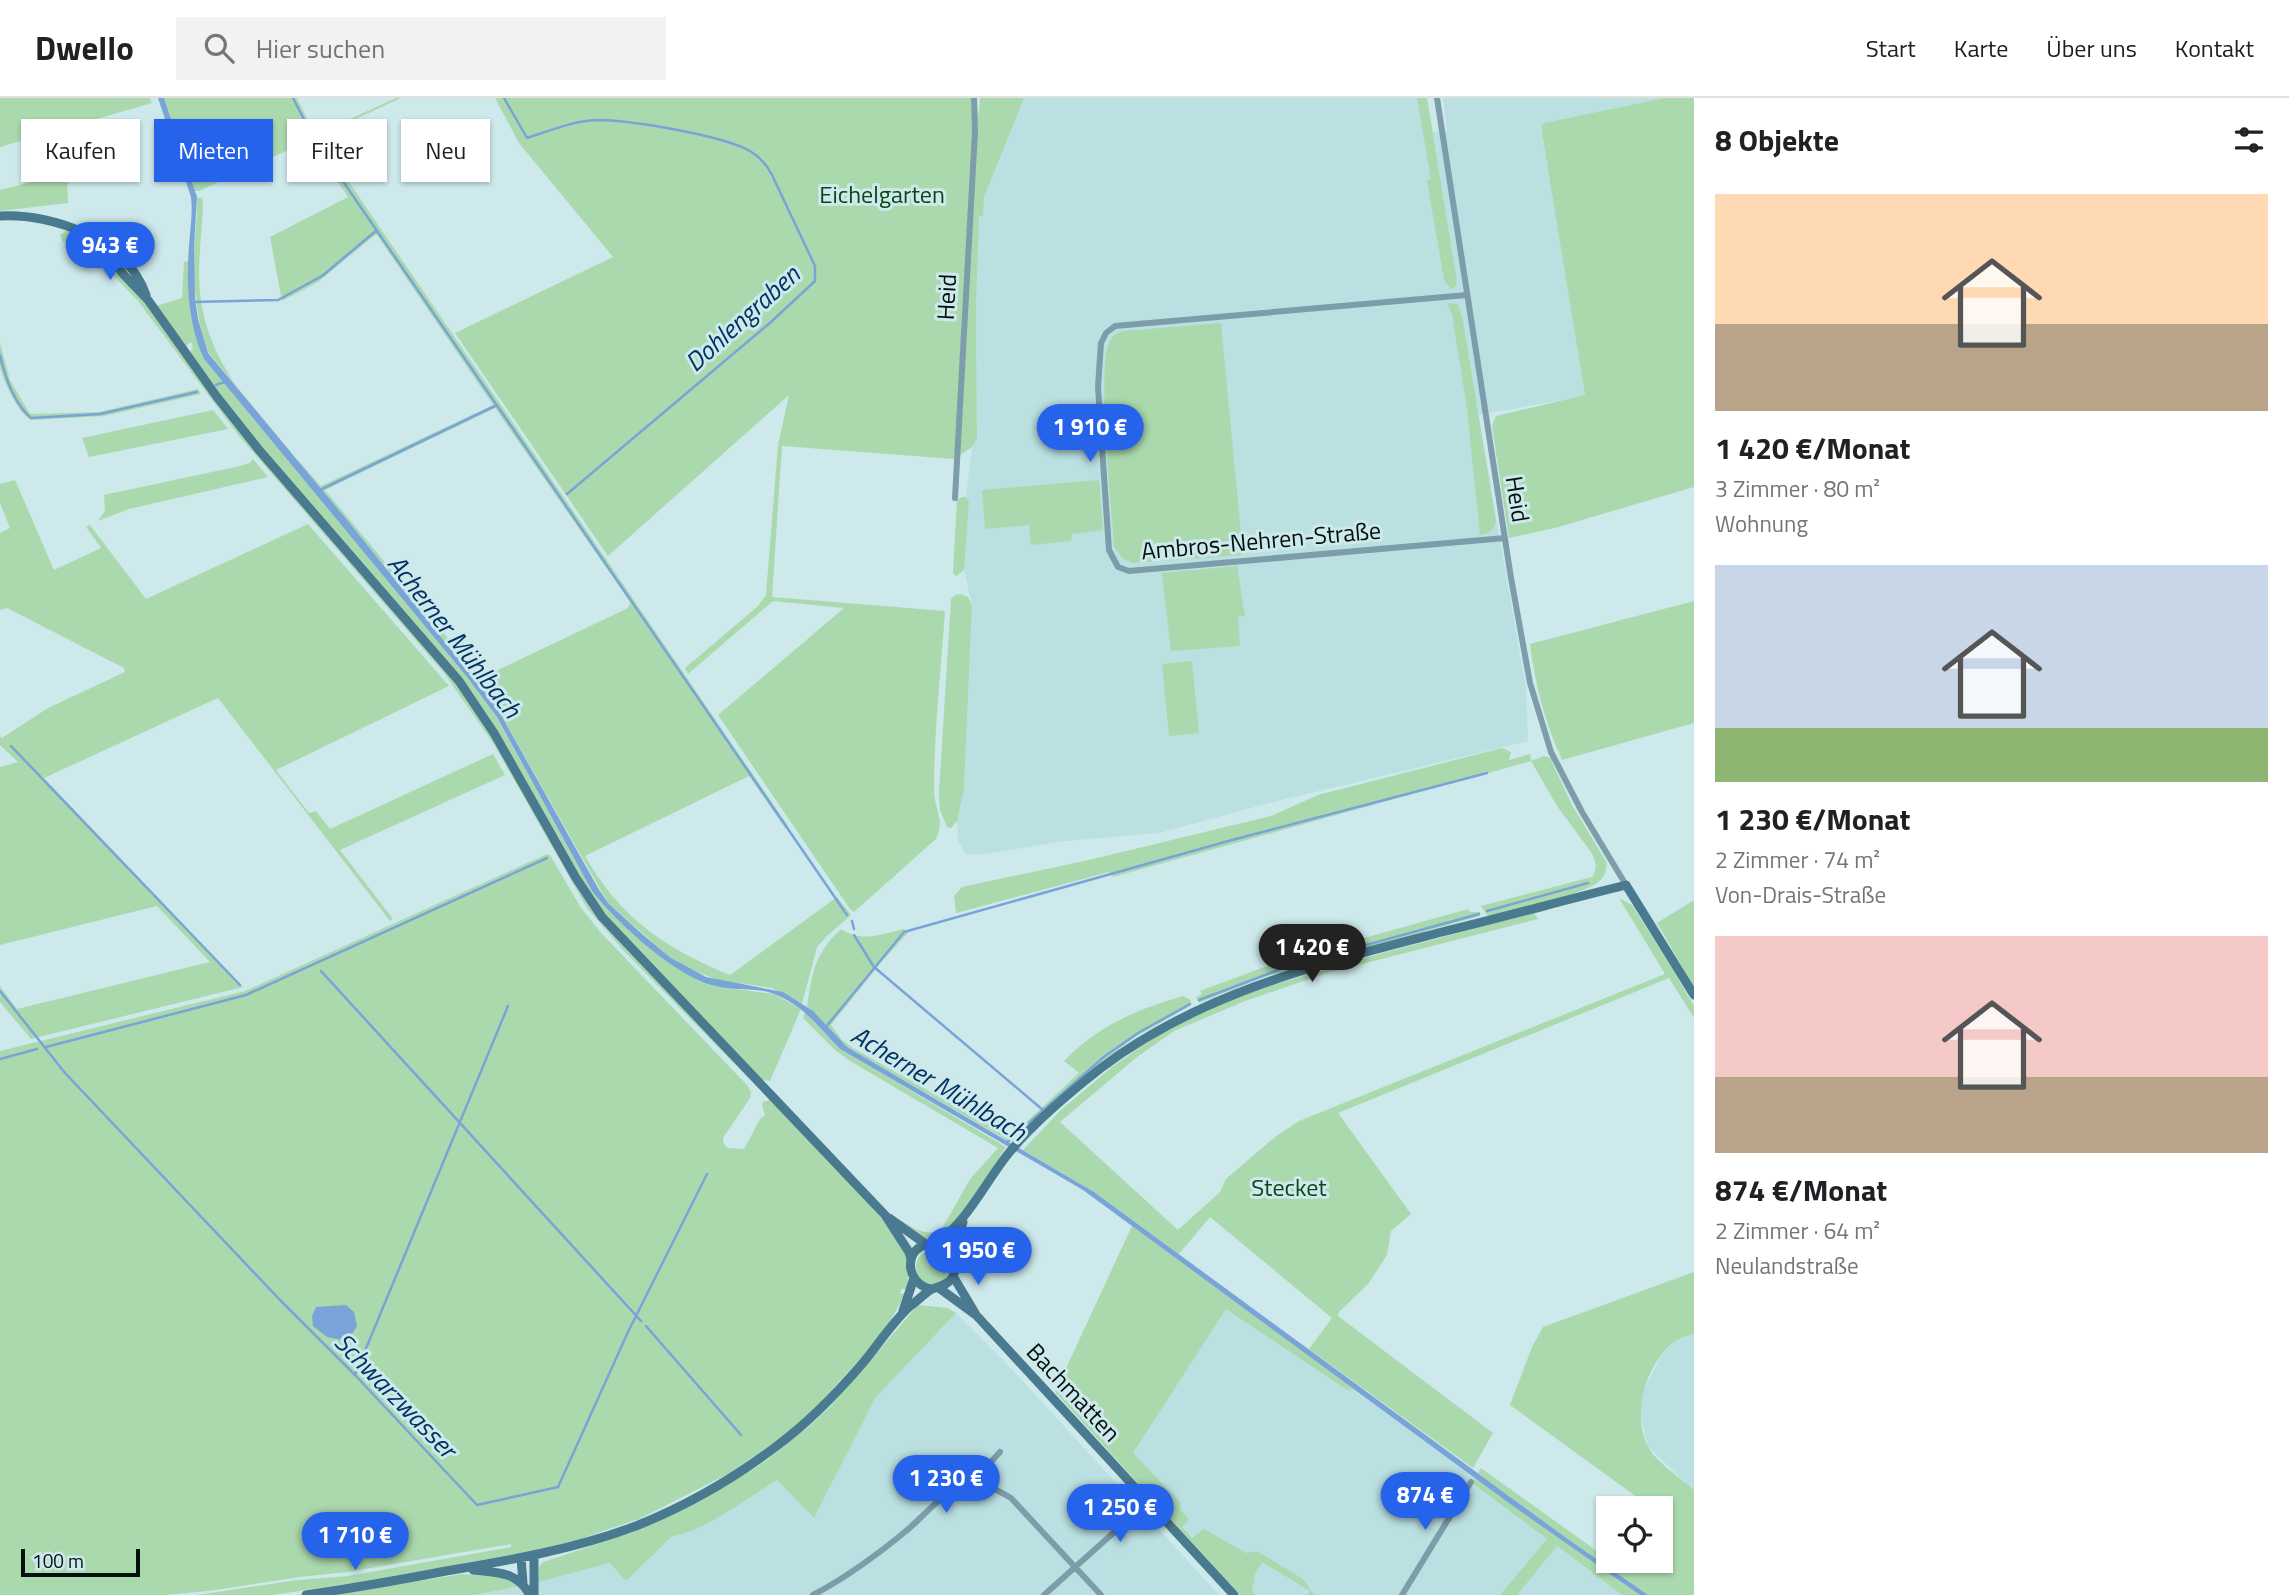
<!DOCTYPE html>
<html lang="de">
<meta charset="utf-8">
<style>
:root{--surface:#fff;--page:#f2f2f2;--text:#202124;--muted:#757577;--line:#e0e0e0;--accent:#2563eb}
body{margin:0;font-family:"Titillium Web",sans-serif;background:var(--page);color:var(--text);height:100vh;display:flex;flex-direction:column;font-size:26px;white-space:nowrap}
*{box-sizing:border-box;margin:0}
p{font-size:23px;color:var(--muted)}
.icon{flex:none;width:38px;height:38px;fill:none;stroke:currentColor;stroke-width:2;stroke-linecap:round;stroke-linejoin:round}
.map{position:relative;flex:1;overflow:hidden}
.sheet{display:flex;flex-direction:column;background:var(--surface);width:595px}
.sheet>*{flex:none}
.guide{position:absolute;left:21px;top:21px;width:665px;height:63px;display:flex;gap:14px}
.tools{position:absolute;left:1596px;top:1398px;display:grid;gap:14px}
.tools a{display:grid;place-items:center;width:77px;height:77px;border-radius:0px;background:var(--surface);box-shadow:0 2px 5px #0004;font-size:35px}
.scale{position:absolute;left:21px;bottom:18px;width:119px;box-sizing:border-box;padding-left:7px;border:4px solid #050f0f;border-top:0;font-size:19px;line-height:24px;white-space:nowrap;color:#050f0f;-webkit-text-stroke:5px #cde9eb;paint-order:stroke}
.price{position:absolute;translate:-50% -60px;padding:0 16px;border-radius:24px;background:var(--accent);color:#fff;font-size:23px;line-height:46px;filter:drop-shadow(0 2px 4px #0008)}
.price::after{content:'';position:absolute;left:50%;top:42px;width:21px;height:16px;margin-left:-10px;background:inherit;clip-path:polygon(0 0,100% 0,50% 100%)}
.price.active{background:#222;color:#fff}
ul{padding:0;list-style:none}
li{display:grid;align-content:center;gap:14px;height:371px;padding:0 21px}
li span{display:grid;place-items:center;height:217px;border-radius:0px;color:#555}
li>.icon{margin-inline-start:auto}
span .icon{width:126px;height:126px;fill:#fffc;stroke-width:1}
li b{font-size:30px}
h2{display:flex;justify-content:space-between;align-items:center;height:84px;padding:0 21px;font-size:30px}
.pill{padding:0 24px;border-radius:0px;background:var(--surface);box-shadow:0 2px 5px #0004;font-size:24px;line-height:63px}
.pill.active{background:var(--accent);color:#fff}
header{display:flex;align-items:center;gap:42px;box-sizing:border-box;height:98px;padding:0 35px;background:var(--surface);border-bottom:2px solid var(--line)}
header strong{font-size:33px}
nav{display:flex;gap:38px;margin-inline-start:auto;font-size:24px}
.search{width:490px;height:63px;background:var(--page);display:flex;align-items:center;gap:18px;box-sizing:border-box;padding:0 24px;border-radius:0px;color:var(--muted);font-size:26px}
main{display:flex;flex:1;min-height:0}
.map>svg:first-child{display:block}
.built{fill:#bae0e1}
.green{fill:#abd9ae;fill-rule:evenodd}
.water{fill:#79a4d8}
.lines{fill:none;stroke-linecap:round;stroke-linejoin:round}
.stream{stroke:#79a4d8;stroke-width:2.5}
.street{stroke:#7d9dab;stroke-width:6}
.secondary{stroke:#4a7a8f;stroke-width:9}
.labels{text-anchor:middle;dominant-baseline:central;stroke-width:6;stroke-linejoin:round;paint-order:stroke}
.park-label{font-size:24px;fill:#0a4617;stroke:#cde9eb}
.street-label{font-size:24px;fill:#050f0f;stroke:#cde9eb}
.water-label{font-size:26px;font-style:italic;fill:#033362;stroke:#cde9eb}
</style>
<header>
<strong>Dwello</strong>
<div class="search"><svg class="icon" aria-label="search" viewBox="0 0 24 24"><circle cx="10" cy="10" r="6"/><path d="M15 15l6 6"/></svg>Hier suchen</div>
<nav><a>Start</a><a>Karte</a><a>Über uns</a><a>Kontakt</a></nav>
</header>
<main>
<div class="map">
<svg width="1694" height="1497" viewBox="0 0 1694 1497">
<rect width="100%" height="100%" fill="#cde9eb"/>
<path class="built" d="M980,0H1427L1433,34L1447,33L1443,0H1664L1544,25L1541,29L1585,298L1478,317L1526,590L1528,643L1269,705L1159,735L1065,743L978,757L965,756L958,742L957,723L964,690L972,508L964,472L969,404L966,399L972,349L977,340L976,209Z
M1226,1210L1347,1292L1354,1291L1475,1380L1473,1386L1622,1497H1242L1180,1427L1131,1358Z
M956,1215L1005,1264L1219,1497H475L520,1488L611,1465L626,1483L674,1438L777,1382L814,1420L876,1299Z
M1694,1236V1392L1648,1349L1640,1314L1643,1294L1661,1258L1676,1242Z"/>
<path class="green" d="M0,0H150L152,5L0,49Z
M164,0H297L315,37L396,0H401L199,93H195Z
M495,0H975L979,17L980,0H1024L984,99L983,118H979L976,209L977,340L972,349L954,361L782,348L772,499L945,513C941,572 934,633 934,693C935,714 945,721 936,741L854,814L850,811L718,617L844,510L773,503L688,576L685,570L757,509L766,497L778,347L789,297L608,458L455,235L613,159L519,45Z
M1417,0H1427L1457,184L1455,189L1451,191L1444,182L1427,82L1431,81Z
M1664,0H1694V389L1555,430L1509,440L1492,328L1496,318L1585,297L1541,29L1544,25Z
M319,45L323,46L788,728L785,730L749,678L585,758C621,821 665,850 730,877L837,799L851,817L827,838L817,849L802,906L772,890L718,882L687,870L671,860L608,805L496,608L348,423L208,254C196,220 193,186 194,150C195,133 198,116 197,100H202L203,108C202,137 197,165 200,194C207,274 272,331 321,388L493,307L377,137H375L318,184L282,203L270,139L348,99L313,47ZM495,310L630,504L628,510L481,580L325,392Z
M111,64L115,70L70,83L67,88L68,105L0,113V92Z
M67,132C108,145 142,198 166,232L446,573L475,611L621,845L757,989L623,852L587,810L493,645L444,575L239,338L138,203L87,150L76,145L63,144L60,137Z
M188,163L191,216L204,261L467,579L497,619L592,793L692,879L713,888L774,896L801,911L770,983L763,982L621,836L595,804L494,626L473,596L250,336L190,255L193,249L191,244L186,248L156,208L182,200L184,164Z
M1447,205L1458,206L1463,223L1496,423C1494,432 1490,436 1480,437L1467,311L1452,216Z
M1221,225L1243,457L1133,465L1123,461L1114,449C1112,413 1096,267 1110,243C1113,237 1117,235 1123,233Z
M0,245L10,282L30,316L99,314L198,291L201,296L104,318L31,322C19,316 2,282 0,268C0,260 0,252 0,245Z
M213,312L228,331L89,359L82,340Z
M253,361L268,379L129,411L98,423L105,413L104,397L240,368L250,365Z
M15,382L54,472L101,450L86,429L90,427L146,501L308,426L449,588L276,672L309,715L316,713L330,731L493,656L505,677L340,752L393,821L390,823L218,600L44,680L243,889L31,941L0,904V888L17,911L210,864L157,808L0,847V669L18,664L0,647V638L2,640L48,610L125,574L124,570L7,510L0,512V435L10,430L0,405V386Z
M1099,382L1103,432L1072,436L1071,443L1031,447L1029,427L985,431L982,392Z
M962,399H966L969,404L964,472L956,478L953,475L957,402Z
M1237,468L1245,518L1238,519L1240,548L1171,553L1162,475Z
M961,496L968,499L972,508L964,690L957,723L951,730L947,729L940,712L939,694L951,501L955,497Z
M1694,503V625L1562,662C1545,625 1535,586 1530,546Z
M1192,563L1199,635L1169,638L1162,566Z
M1502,650L1511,654L1509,662L1530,656L1531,663L1544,658L1550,660L1572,707L1607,765C1606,773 1605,779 1598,784C1581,798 1516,811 1492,818H1488L1481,808L1592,779C1598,770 1596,764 1591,754L1557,708L1531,663L1113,779L1109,774L956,815L954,798L962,789L1089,762L1271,718L1318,697Z
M547,756L550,757L581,810L602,836L747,987L751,994L750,1000L723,1040L724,1046L728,1050L744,1051L760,1021L765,1017L762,1008L763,1004L770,1002C809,1042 850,1081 884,1124C892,1134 901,1143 906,1155C908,1160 909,1186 907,1191H901L900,1195L905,1196L887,1229L861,1260L817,1308L784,1338L728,1376L639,1421L577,1442L531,1453L378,1481L273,1497H197L298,1482L348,1478L511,1449V1446L347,1474L300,1479L208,1493L164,1497H0V953L245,893Z
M1619,800L1632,807L1673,872L1694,908V920L1669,880L1338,1015L1411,1116L1391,1133L1387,1157L1368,1186L1339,1214L1338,1218L1493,1335L1473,1370L1309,1251L1332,1220L1210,1119L1179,1156L1094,1094L1023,1052L1061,1012L1112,969L1165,932L1236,900L1273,887L1383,855L1534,815L1538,821L1327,875L1245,903L1174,933L1137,959L1060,1024L1178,1132L1220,1094L1226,1081L1275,1039L1299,1023L1665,876Z
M1694,802V889L1657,825Z
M1468,811L1470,814H1480V818L1264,879L1199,905L1196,899L1202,896L1200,893L1259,871L1325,851Z
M841,831C862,845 881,836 904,831L908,835L882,863L831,927L842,942L853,950L1010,1039L1079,975L1064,963C1099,927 1136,912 1183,898L1191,902L1190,908L1137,938L1105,961L1010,1044L847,949L807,909C812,874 815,855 841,831Z
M805,914L840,951L1006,1049L960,1118L938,1141L927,1142L897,1120C912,1129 927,1142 943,1129L970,1081L998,1050L850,963L835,952L803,920Z
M1132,1128L1354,1291L1347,1292L1226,1211L1133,1355L1181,1405L1180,1411L1189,1421L1182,1429L1192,1440L1204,1431L1246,1455L1257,1453L1303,1481L1314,1497H1308L1310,1493L1262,1464L1255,1476L1252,1493L1255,1497H1240L1055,1294Z
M916 1169a17 17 0 1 1 34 0a17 17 0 1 1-34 0Z
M1694,1174V1236C1688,1238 1679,1240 1674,1244C1646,1266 1632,1314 1647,1347C1656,1365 1680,1379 1694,1392V1497H1648L1565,1439L1478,1375L1481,1370L1622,1471L1628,1463H1661V1410H1652L1510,1307L1532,1249L1543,1229Z
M918,1207L948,1210L956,1215L876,1299L814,1420L777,1382C751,1398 703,1434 673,1438L626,1483L610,1465L538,1484L539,1469L543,1464L634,1434L712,1396L760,1367L806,1331L830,1309Z
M1475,1380L1640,1497H1622L1557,1448L1517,1497H1500L1547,1441L1472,1385Z
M462,1476L509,1480L520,1488L475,1497H335Z"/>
<path class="water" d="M158,0H164L197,99L194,149L195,200L198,221L208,255L348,423L496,608L598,790L608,805L642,836L671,860L706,879L783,894L813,913L847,949L1094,1094L1565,1439L1648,1497H1640L1513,1408L1083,1092L840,951C818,929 805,908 774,896C756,889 734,893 715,888C676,879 616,824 592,793L497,619L467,579L204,261C188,227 186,185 189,148C190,132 193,116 191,99Z
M346,1207L354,1214L357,1228L352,1236L342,1242L327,1239L313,1228L312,1218L316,1209Z"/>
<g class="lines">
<path class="stream" d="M293,0L313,39
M504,0L527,40C549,33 573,23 596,22C630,22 721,37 750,53C760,59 767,67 772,77L815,168V183L771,224L567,396
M318,47L847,817
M193,204L278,202L322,178L377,132
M0,257C5,279 14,305 31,320L100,316L197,294
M216,287L227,283
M320,392L497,307
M11,648L240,887
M1487,813L1588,785
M852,823L854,831
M854,837L874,869L1043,1012
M321,873L641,1223
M0,893L65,975L280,1202L355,1277L477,1407L558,1389L628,1234L707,1076
M1199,902L1286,869L1479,816
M825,930L904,834L1232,742L1487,675
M46,949L246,897L547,760
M0,961L37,951
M1006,1045L1105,958L1138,935L1190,906
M646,1228L741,1337
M355,1277L508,908"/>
<path class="street" d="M1437,0L1511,480L1530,585L1551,654L1582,714L1626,787
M1467,197L1115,228L1106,235L1101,245L1098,289L1109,452L1118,469L1129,473L1505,440
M955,400L975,33L974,0
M983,1387L989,1366L1000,1354
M813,1497C847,1479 877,1457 906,1433C922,1420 942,1395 960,1389C978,1382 996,1391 1011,1400L1101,1497
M1044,1497L1149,1403
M1402,1497L1471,1384"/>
<path class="secondary" d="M0,118C54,115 127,142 146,197
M99,144L124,177L148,202L217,299L259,352L459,583L494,635L576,780L602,819L885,1117L909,1154L911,1161
M889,1120L927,1147
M935,1146C968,1123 984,1086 1008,1056C1034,1024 1069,995 1101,970C1201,894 1323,865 1442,834C1504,819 1565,802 1626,787L1694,897
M952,1157L963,1124
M953,1178L975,1215
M939,1190L976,1217L1234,1497
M903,1213L914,1180
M521,1460L523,1485
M473,1472C499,1475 516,1473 530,1497
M306,1497C353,1490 400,1482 446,1473C511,1462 575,1451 636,1428C686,1408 736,1379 778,1347C809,1324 837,1295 862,1266C878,1247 891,1226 909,1209C916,1204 923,1197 930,1192C937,1188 946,1189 952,1180C961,1165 950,1146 932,1146C904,1146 903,1185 931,1191
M534,1497V1457"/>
</g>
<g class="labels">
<g class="park-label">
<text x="882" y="96">Eichelgarten</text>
<text x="1289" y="1089">Stecket</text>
</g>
<g class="street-label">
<text transform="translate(946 199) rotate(-87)">Heid</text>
<text transform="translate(1518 401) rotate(81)">Heid</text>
<text transform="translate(1261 442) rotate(-5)">Ambros-Nehren-Straße</text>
<text transform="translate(1074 1294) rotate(47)">Bachmatten</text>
</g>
<g class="water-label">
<text transform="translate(742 220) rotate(-42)">Dohlengraben</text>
<text transform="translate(455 538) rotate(52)">Acherner Mühlbach</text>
<text transform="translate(939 985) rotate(31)">Acherner Mühlbach</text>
<text transform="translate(396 1297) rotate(46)">Schwarzwasser</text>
</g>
</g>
</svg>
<div class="tools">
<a><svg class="icon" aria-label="locate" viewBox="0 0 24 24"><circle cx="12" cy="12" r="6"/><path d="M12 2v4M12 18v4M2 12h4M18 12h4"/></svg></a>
</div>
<div class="scale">100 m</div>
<b class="price" style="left:110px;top:184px">943 €</b>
<b class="price" style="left:1090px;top:366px">1 910 €</b>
<b class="price active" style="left:1312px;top:886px">1 420 €</b>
<b class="price" style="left:978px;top:1189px">1 950 €</b>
<b class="price" style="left:946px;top:1417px">1 230 €</b>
<b class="price" style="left:1425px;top:1434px">874 €</b>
<b class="price" style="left:1120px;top:1446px">1 250 €</b>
<b class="price" style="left:355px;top:1474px">1 710 €</b>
<div class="guide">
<a class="pill">Kaufen</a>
<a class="pill active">Mieten</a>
<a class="pill">Filter</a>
<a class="pill">Neu</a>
</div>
</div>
<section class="sheet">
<h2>8 Objekte<svg class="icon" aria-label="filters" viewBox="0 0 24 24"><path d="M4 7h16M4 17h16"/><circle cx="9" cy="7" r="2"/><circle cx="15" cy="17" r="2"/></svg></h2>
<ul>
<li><span style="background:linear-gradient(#ffd9b3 60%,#b9a48a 0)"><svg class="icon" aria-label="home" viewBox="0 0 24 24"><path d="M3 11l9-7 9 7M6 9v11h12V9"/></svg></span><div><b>1 420 €/Monat</b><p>3 Zimmer · 80 m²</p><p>Wohnung</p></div></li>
<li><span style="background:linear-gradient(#c9d6e8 75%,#8fb573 0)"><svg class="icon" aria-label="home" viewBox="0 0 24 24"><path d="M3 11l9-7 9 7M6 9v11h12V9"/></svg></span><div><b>1 230 €/Monat</b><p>2 Zimmer · 74 m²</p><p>Von-Drais-Straße</p></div></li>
<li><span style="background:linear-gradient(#f6c9c9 65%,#b9a48a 0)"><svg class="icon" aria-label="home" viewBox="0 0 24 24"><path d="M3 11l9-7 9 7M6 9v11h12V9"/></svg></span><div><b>874 €/Monat</b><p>2 Zimmer · 64 m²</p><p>Neulandstraße</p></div></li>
</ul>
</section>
</main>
